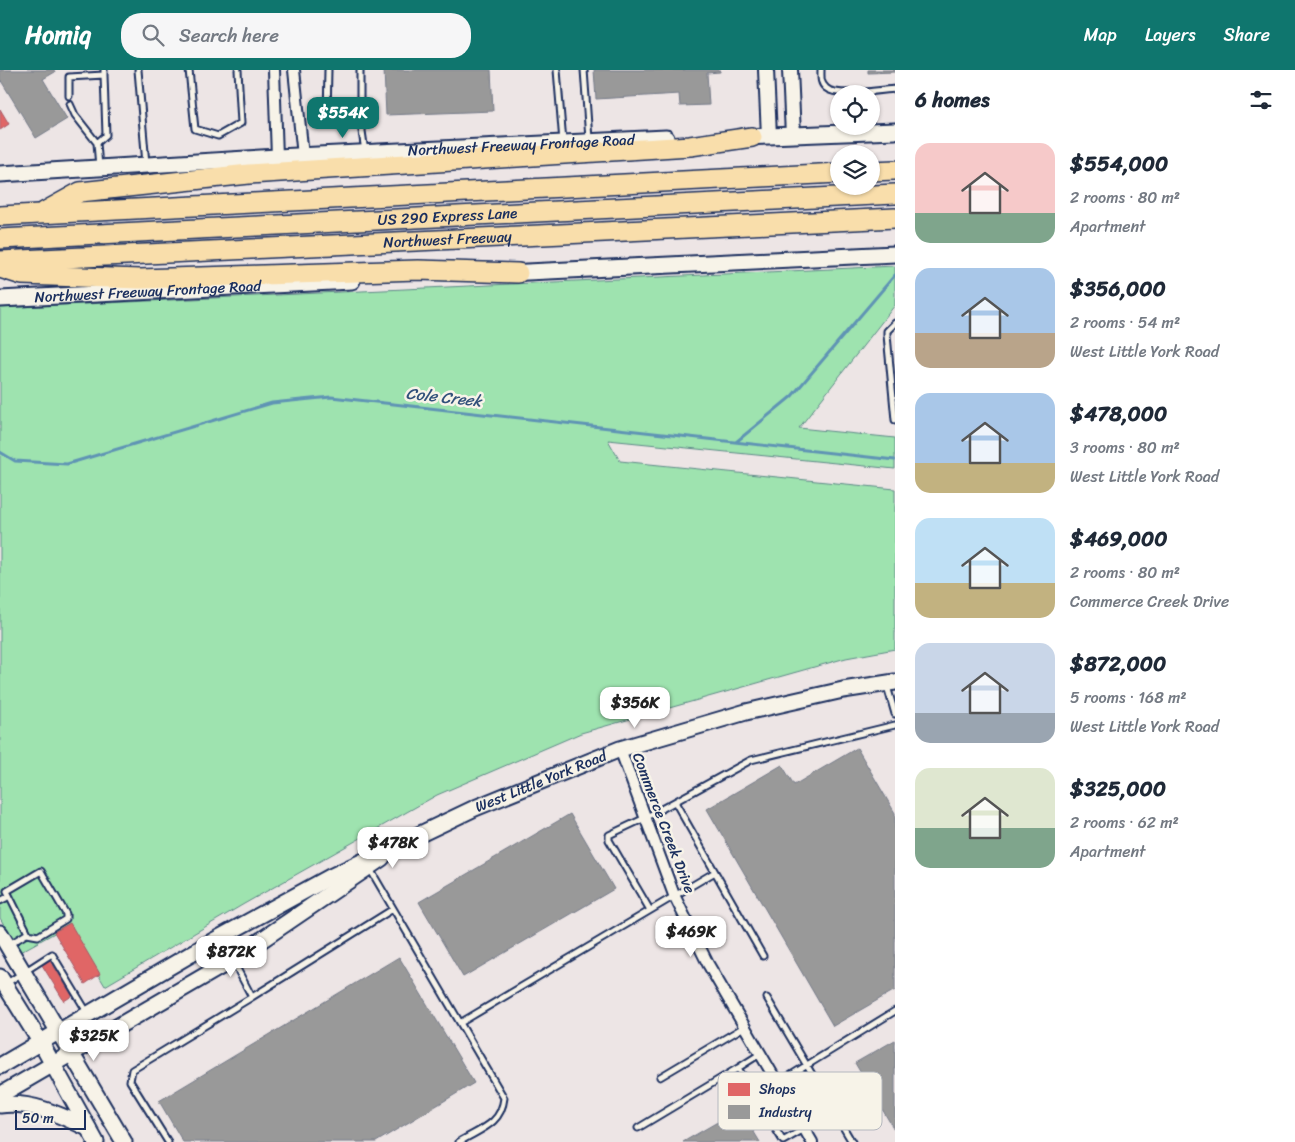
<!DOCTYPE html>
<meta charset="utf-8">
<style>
:root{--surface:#fff;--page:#f6f6f7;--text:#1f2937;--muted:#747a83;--accent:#0f766e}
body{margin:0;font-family:Sriracha,sans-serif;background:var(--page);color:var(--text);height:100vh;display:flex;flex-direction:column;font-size:19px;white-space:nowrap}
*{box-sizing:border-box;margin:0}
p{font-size:16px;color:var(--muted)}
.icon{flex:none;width:28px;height:28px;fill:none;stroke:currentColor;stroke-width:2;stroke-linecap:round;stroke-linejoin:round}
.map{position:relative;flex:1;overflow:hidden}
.drawer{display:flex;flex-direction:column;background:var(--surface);width:400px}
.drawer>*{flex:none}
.buttons{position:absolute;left:830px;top:15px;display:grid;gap:10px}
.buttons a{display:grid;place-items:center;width:50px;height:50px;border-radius:50%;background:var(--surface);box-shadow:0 1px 4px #0004;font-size:25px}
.scale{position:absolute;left:15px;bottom:12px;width:71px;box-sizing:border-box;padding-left:5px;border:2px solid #1b2f5e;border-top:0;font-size:14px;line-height:18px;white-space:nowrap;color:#1b2f5e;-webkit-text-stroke:4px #f7f3e8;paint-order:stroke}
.price{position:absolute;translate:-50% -42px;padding:0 11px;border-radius:10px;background:#fff;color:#222;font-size:16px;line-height:32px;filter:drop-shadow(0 1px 2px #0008)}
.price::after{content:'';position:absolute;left:50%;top:30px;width:15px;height:11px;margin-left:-8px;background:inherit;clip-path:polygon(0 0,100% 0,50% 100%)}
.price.current{background:var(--accent);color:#fff}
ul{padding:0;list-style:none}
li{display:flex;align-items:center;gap:15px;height:125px;padding:0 20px}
li span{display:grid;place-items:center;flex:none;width:140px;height:100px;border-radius:15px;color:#555}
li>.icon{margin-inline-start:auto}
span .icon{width:60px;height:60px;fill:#fffc;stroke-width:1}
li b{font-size:21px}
h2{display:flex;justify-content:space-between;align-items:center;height:60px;padding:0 20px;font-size:21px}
header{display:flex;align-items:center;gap:30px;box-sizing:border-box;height:70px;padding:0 25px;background:var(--accent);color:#fff}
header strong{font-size:24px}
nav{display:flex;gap:28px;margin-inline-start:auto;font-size:18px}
.search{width:350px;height:45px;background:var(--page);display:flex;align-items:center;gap:12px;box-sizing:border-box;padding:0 18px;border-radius:20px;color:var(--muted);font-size:19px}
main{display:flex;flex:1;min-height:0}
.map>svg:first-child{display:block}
.green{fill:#9ee3af;stroke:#5c8986}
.shops{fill:#e06666;stroke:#a55664}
.industry{fill:#999;stroke:#737987}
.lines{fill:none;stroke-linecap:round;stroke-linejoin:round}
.stream{stroke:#5f94b4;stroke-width:3}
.service-casing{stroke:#1b2f5e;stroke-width:9}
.minor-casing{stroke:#1b2f5e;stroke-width:14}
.tertiary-casing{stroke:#1b2f5e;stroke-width:18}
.secondary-casing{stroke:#1b2f5e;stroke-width:19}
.motorway-casing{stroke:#1b2f5e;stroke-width:22}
.service{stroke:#f7f3e8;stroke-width:5}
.minor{stroke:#f7f3e8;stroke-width:10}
.tertiary{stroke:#f7f3e8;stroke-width:14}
.secondary{stroke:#f7f3e8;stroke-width:15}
.motorway{stroke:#f9deab;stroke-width:19}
.labels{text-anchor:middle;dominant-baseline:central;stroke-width:5;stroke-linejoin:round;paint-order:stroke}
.street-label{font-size:15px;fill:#1b2f5e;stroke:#f7f3e8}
.water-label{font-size:16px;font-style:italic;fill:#32517b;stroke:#f7f3e8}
.key{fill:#f7f3e8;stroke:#b5b8bf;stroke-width:1}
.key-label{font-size:14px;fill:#1b2f5e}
</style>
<header>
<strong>Homiq</strong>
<div class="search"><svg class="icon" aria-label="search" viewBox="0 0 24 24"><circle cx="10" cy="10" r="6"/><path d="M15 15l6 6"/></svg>Search here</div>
<nav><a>Map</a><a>Layers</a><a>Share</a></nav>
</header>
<main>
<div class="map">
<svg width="895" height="1072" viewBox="0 0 895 1072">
<rect width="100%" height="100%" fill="#ede5e5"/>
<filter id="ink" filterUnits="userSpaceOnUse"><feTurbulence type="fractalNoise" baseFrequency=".02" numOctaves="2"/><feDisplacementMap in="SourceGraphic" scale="10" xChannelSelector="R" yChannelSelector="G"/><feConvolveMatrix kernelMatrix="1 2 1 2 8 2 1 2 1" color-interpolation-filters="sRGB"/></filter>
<g filter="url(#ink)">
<path class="green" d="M895,196V235L799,358L895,368V399L608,370L620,391L895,419V579L846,588L581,663L437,725L244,834L105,916L69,855L20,882L0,848V238Z"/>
<path class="shops" d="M0,39L9,54L0,60Z
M70,853L100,904L85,914L54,862Z
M50,890L72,926L64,931L42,895Z"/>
<path class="industry" d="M0,0H54L55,2L43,9L67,49L36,68L0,9Z
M384,0H491L493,41L386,45Z
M594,0H720V2L707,3L709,35L680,36L679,24L596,29Z
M868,0H895V2L868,3Z
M857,678L895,743V920L833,956L707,739L782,695L794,715Z
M570,744L614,819L463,907L419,832Z
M399,887L474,1013L376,1072H183L159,1031Z
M895,970V1061L855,993Z
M740,1039L760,1072H683Z"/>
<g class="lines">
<path class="stream" d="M736,372L792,326L895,205
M0,382L15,391L67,394L272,333L331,327L895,390"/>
<defs>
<path id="service" d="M138,0L146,94
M189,0L195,59L218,66L241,53L238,0
M328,0L327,46L360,47
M360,0V47L365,82
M557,0L563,72
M584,0L589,69
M821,0C821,7 820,13 826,18C837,28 880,20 895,19
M69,26V7L104,5V0
M70,34L75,45L97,73
M99,97L97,73L106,65L104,5
M895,253L887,261V265L895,350
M887,616L895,644
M675,732L763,886
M370,799L504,1028C501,1055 480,1059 459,1072
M0,831L8,827
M650,840L609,770V765L645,748L751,690L895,655
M10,874L28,863L7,821L41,801L66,844V849L38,866L27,864
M7,913L52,884L87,942
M252,927L393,839
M767,928L852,1072
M460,953L715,802
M760,984L738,998L783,1071L804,1059
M660,1007L744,957
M778,1013L895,941
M638,1058L738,998
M168,1072L130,1011L132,1000L252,927L233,891"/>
<path id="minor" d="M274,0L277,87
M294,0L303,86
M620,679L674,825L708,894L812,1072"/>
<path id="tertiary" d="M766,0L769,66
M790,0L793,65"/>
<g id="secondary">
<path d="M742,67L895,61"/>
<path id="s1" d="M0,104L277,87L666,68"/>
<path d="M507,203L895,184"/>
<path id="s2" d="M0,229L352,211"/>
<path d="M0,863L124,1072"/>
<path d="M0,907L41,973L96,1072"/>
<path id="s3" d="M0,996L215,870L330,807L475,738L620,679L746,642L843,620L895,612"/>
<path d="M0,1025L232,890L382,788"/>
<path d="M0,1035C32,1031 60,1045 88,1058"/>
</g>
<g id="motorway">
<path d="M871,101L895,100"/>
<path d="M44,142L80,122L249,104L690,76L752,67"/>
<path d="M0,146L839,103"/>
<path id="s4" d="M0,169L895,124"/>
<path id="s5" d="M0,191L895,148"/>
<path d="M0,198L22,205L140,209L418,200L518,203"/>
</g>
</defs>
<use href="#service" class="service-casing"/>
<use href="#minor" class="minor-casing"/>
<use href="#tertiary" class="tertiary-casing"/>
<use href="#secondary" class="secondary-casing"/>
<use href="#motorway" class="motorway-casing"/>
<use href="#service" class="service"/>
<use href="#minor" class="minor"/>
<use href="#tertiary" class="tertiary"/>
<use href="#secondary" class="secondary"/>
<use href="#motorway" class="motorway"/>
</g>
</g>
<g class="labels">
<g class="street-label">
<text stroke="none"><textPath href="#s1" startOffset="522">Northwest Freeway Frontage Road</textPath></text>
<text stroke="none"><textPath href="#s4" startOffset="448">US 290 Express Lane</textPath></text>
<text stroke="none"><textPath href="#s5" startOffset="448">Northwest Freeway</textPath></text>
<text stroke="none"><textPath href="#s2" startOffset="148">Northwest Freeway Frontage Road</textPath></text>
<text stroke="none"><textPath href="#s3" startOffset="612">West Little York Road</textPath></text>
<text transform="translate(664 753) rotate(69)">Commerce Creek Drive</text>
</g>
<g class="water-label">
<text transform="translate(444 327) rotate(6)">Cole Creek</text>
</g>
</g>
<rect x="718" y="1002" width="164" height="58" rx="8" class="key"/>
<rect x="728" y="1013" width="22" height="13" fill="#e06666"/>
<rect x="728" y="1035" width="22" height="14" fill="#999"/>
<g class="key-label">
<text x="759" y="1024">Shops</text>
<text x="759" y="1047">Industry</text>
</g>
</svg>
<div class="buttons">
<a><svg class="icon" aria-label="locate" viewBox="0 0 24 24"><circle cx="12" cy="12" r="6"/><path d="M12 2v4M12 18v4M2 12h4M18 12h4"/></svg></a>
<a><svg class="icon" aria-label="layers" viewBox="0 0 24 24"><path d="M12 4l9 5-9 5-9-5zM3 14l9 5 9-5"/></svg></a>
</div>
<div class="scale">50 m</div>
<b class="price current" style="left:343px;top:69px">$554K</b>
<b class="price" style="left:635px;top:659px">$356K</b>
<b class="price" style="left:393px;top:799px">$478K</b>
<b class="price" style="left:691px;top:888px">$469K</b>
<b class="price" style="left:231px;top:908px">$872K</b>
<b class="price" style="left:94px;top:992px">$325K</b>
</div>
<section class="drawer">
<h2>6 homes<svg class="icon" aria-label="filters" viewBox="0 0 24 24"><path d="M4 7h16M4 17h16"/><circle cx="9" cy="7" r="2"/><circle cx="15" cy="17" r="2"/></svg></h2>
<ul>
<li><span style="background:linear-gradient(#f6c9c9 70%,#7fa58c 0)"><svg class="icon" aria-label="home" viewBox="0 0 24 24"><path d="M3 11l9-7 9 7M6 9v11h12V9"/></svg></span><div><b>$554,000</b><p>2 rooms · 80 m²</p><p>Apartment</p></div></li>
<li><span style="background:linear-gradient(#a9c7e8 65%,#b9a48a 0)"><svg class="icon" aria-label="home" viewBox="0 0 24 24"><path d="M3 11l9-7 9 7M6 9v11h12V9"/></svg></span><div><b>$356,000</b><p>2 rooms · 54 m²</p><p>West Little York Road</p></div></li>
<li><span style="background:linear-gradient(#a9c7e8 70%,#c2b280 0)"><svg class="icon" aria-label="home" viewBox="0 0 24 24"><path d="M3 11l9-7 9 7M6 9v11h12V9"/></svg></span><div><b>$478,000</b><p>3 rooms · 80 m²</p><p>West Little York Road</p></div></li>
<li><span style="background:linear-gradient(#bfe0f5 65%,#c2b280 0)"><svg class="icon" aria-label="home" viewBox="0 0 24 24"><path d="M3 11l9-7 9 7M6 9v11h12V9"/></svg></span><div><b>$469,000</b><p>2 rooms · 80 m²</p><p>Commerce Creek Drive</p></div></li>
<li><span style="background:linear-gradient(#c9d6e8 70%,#9aa5b1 0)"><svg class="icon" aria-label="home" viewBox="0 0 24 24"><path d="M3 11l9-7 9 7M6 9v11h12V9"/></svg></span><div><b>$872,000</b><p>5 rooms · 168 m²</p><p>West Little York Road</p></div></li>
<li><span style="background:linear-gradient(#dfe7d0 60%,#7fa58c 0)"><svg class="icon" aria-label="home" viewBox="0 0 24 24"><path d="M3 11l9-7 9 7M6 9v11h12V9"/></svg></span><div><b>$325,000</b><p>2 rooms · 62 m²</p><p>Apartment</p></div></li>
</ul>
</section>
</main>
